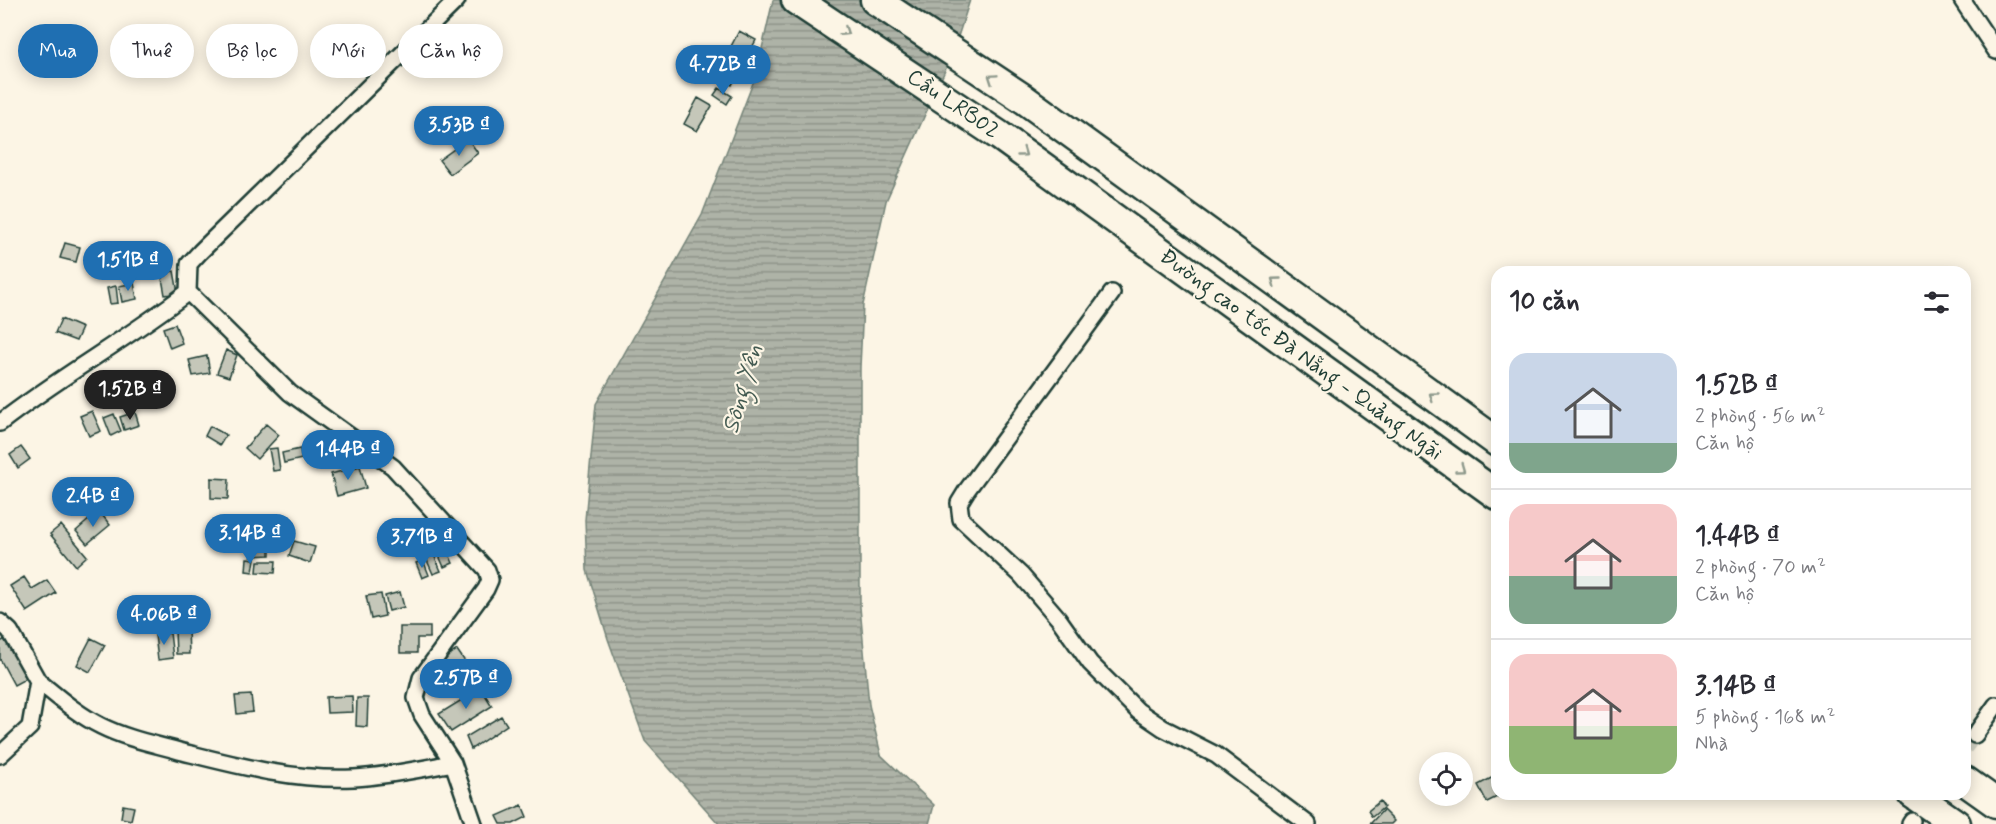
<!DOCTYPE html>
<html lang="vi">
<meta charset="utf-8">
<style>
:root{--surface:#fff;--page:#f2f2f3;--text:#2b2b33;--muted:#7c7c81;--line:#e1e1e2;--accent:#1f6fb2}
body{margin:0;font-family:Mynerve,sans-serif;background:var(--page);color:var(--text);height:100vh;display:flex;flex-direction:column;font-size:22px;white-space:nowrap}
*{box-sizing:border-box;margin:0}
p{font-size:20px;color:var(--muted)}
.icon{flex:none;width:33px;height:33px;fill:none;stroke:currentColor;stroke-width:2;stroke-linecap:round;stroke-linejoin:round}
.map{position:relative;flex:1;overflow:hidden}
.sheet{position:absolute;left:1491px;top:266px;width:480px;height:534px;display:flex;flex-direction:column;background:var(--surface);border-radius:18px;box-shadow:0 3px 15px #0003}
.sheet>*{flex:none}
.guide{position:absolute;left:18px;top:24px;width:570px;height:54px;display:flex;gap:12px}
.controls{position:absolute;left:1419px;top:752px;display:grid;gap:12px}
.controls a{display:grid;place-items:center;width:54px;height:54px;border-radius:50%;background:var(--surface);box-shadow:0 3px 15px #0003;font-size:30px}
.price{position:absolute;translate:-50% -51px;padding:0 14px;border-radius:21px;background:var(--accent);color:#fff;font-size:20px;line-height:39px;filter:drop-shadow(0 2px 3px #0008)}
.price::after{content:'';position:absolute;left:50%;top:36px;width:18px;height:14px;margin-left:-9px;background:inherit;clip-path:polygon(0 0,100% 0,50% 100%)}
.price.on{background:#222;color:#fff}
ul{padding:0;list-style:none}
li{display:flex;align-items:center;gap:18px;height:150px;padding:0 18px}
li+li{border-top:2px solid var(--line)}
li span{display:grid;place-items:center;flex:none;width:168px;height:120px;border-radius:18px;color:#555}
li>.icon{margin-inline-start:auto}
span .icon{width:72px;height:72px;fill:#fffc;stroke-width:1}
li b{font-size:26px}
h2{display:flex;justify-content:space-between;align-items:center;height:72px;padding:0 18px;font-size:26px}
.chip{padding:0 21px;border-radius:27px;background:var(--surface);box-shadow:0 3px 15px #0003;font-size:21px;line-height:54px}
.chip.on{background:var(--accent);color:#fff}
.map>svg:first-child{display:block}
.water{fill:url(#water-rules);stroke:#758479;stroke-width:1.5}
.building{fill:#c5c7b9;stroke:#1f3d34;stroke-width:1.5}
.lines{fill:none;stroke-linecap:round;stroke-linejoin:round}
.minor-tunnel{stroke:#d0d0c2;stroke-width:15;stroke-dasharray:15 8;stroke-linecap:butt}
.minor-casing{stroke:#1f3d34;stroke-width:20}
.motorway-casing{stroke:#1f3d34;stroke-width:33}
.minor{stroke:#fcf5e5;stroke-width:15}
.motorway{stroke:#fcf5e5;stroke-width:28}
.oneway{stroke:#8e998c}
.labels{text-anchor:middle;dominant-baseline:central;stroke-width:4.5;stroke-linejoin:round;paint-order:stroke}
.street-label{font-size:22px;fill:#1f3d34;stroke:#fcf5e5}
.water-label{font-size:24px;font-style:italic;fill:#435a51;stroke:#fcf5e5}
</style>
<div class="map">
<svg width="1996" height="824" viewBox="0 0 1996 824">
<defs>
<pattern id="water-rules" width="6" height="5" patternUnits="userSpaceOnUse" patternTransform="scale(1.5)"><rect width="6" height="5" fill="#aeb3a7"/><path d="M0 2.5h6" fill="none" stroke="#8d9389"/></pattern>
</defs>
<rect width="100%" height="100%" fill="#fcf5e5"/>
<filter id="ink" filterUnits="userSpaceOnUse"><feTurbulence type="fractalNoise" baseFrequency=".0167" numOctaves="2"/><feDisplacementMap in="SourceGraphic" scale="12" xChannelSelector="R" yChannelSelector="G"/><feConvolveMatrix kernelMatrix="1 2 1 2 8 2 1 2 1" color-interpolation-filters="sRGB"/></filter>
<g filter="url(#ink)">
<path class="water" d="M773,0H970L952,55L886,201L863,305L860,367V607L869,705L881,755L934,805L929,824H719L645,741L608,639L587,570L585,520L596,404L702,215L756,75Z"/>
<path class="building" d="M739,31L756,40L732,85L715,77Z
M719,88L732,96L727,104L714,95Z
M698,98L712,106L697,131L684,124Z
M468,139L478,153L450,174L439,160Z
M65,243L80,247L76,262L60,258Z
M174,271L178,293L165,295L161,273Z
M134,283L137,299L122,302L119,286Z
M116,286L118,303L110,304L107,288Z
M61,319L82,328L76,341L55,333Z
M175,324L182,343L170,348L163,328Z
M226,350L237,355L229,377L217,373Z
M207,356L210,373L193,376L189,360Z
M92,411L101,431L89,436L80,416Z
M135,412L139,425L124,430L120,417Z
M114,414L121,431L111,436L104,418Z
M266,424L279,435L257,459L245,448Z
M210,426L226,435L220,445L205,436Z
M21,447L30,459L18,468L10,455Z
M277,448L280,470L273,471L269,449Z
M300,449L302,459L284,463L282,453Z
M360,466L366,488L337,496L331,474Z
M211,478L229,479L228,499L211,498Z
M99,511L110,525L87,544L76,531Z
M61,525L87,556L76,566L50,534Z
M418,531L422,544L398,551L394,538Z
M294,541L315,547L310,563L289,556Z
M252,545H270V555L252,556Z
M445,545L453,563L444,567L436,549Z
M434,555L441,571L433,574L426,558Z
M247,558L255,559L253,572L246,571Z
M423,560L429,575L422,578L416,563Z
M258,561H276L275,573L257,572Z
M24,577L32,589L47,580L56,593L27,612L10,586Z
M400,592L404,607L389,611L385,596Z
M381,594L385,616L371,619L366,596Z
M400,627H430V638H417V653H400Z
M188,630L189,654H176L175,631Z
M170,633L173,658L158,660L155,635Z
M7,638L27,678L14,685L0,659V642Z
M91,638L105,645L90,672L77,665Z
M457,650L466,663L444,678L435,665Z
M481,688L492,706L451,732L439,714Z
M251,695L253,712L237,714L235,696Z
M352,696L353,712L327,713L326,697Z
M357,698H368L367,727L356,726Z
M501,716L507,725L471,749L466,737Z
M1497,775V794H1503L1487,802L1478,785Z
M1380,801L1384,807L1372,817L1368,811Z
M123,805L134,807L131,820L121,818Z
M522,805L527,817L513,824H501L497,816Z
M1383,810L1394,821L1391,824H1370Z"/>
<g class="lines">
<path class="minor-tunnel" d="M1965,748L1975,735"/>
<defs>
<path id="minor" d="M457,0L200,252L189,264L188,292L290,393L393,467L487,570L490,580L486,589L421,678L416,698L422,715L453,763L474,824
M1962,0L1996,51
M1112,293L967,490L959,503L961,519L1021,575L1058,618L1090,663L1138,711L1163,728L1216,755L1308,824
M0,423C60,376 128,339 188,292
M0,622L10,631L38,681L30,727L0,755
M38,681C58,697 78,715 101,726C127,739 155,744 183,752C239,766 295,781 354,778C387,776 420,769 453,763
M1975,735L1996,705
M1910,824L1912,821"/>
<path id="motorway" d="M796,0L1000,136L1497,495
M875,0L1024,99L1497,442
M1965,781L1996,803
M1913,794L1956,824"/>
</defs>
<use href="#minor" class="minor-casing"/>
<use href="#motorway" class="motorway-casing"/>
<use href="#minor" class="minor"/>
<use href="#motorway" class="motorway"/>
</g>
<defs><path id="oneway-chevron" d="M-2-3.5L2.5 0L-2 3.5" fill="none" stroke-width="1.6" stroke-linecap="round" stroke-linejoin="round" transform="scale(1.5)"/></defs>
<g class="oneway">
<use href="#oneway-chevron" transform="translate(845 32) rotate(33)"/>
<use href="#oneway-chevron" transform="translate(992 78) rotate(-146)"/>
<use href="#oneway-chevron" transform="translate(1023 153) rotate(36)"/>
<use href="#oneway-chevron" transform="translate(1275 281) rotate(-144)"/>
<use href="#oneway-chevron" transform="translate(1433 396) rotate(-144)"/>
<use href="#oneway-chevron" transform="translate(1461 469) rotate(36)"/>
</g>
</g>
<g class="labels">
<g class="street-label">
<text transform="translate(953 104) rotate(34)">Cầu LRB02</text>
<text transform="translate(1301 355) rotate(36)">Đường cao tốc Đà Nẵng - Quảng Ngãi</text>
</g>
<g class="water-label">
<text transform="translate(743 389) rotate(-74)">Sông Yên</text>
</g>
</g>
</svg>
<div class="controls">
<a><svg class="icon" aria-label="locate" viewBox="0 0 24 24"><circle cx="12" cy="12" r="6"/><path d="M12 2v4M12 18v4M2 12h4M18 12h4"/></svg></a>
</div>
<b class="price" style="left:723px;top:96px">4.72B ₫</b>
<b class="price" style="left:459px;top:157px">3.53B ₫</b>
<b class="price" style="left:128px;top:292px">1.51B ₫</b>
<b class="price on" style="left:130px;top:421px">1.52B ₫</b>
<b class="price" style="left:348px;top:481px">1.44B ₫</b>
<b class="price" style="left:93px;top:528px">2.4B ₫</b>
<b class="price" style="left:250px;top:565px">3.14B ₫</b>
<b class="price" style="left:422px;top:569px">3.71B ₫</b>
<b class="price" style="left:164px;top:646px">4.06B ₫</b>
<b class="price" style="left:466px;top:710px">2.57B ₫</b>
<div class="guide">
<a class="chip on">Mua</a>
<a class="chip">Thuê</a>
<a class="chip">Bộ lọc</a>
<a class="chip">Mới</a>
<a class="chip">Căn hộ</a>
</div>
<section class="sheet">
<h2>10 căn<svg class="icon" aria-label="filters" viewBox="0 0 24 24"><path d="M4 7h16M4 17h16"/><circle cx="9" cy="7" r="2"/><circle cx="15" cy="17" r="2"/></svg></h2>
<ul>
<li><span style="background:linear-gradient(#c9d6e8 75%,#7fa58c 0)"><svg class="icon" aria-label="home" viewBox="0 0 24 24"><path d="M3 11l9-7 9 7M6 9v11h12V9"/></svg></span><div><b>1.52B ₫</b><p>2 phòng · 56 m²</p><p>Căn hộ</p></div></li>
<li><span style="background:linear-gradient(#f6c9c9 60%,#7fa58c 0)"><svg class="icon" aria-label="home" viewBox="0 0 24 24"><path d="M3 11l9-7 9 7M6 9v11h12V9"/></svg></span><div><b>1.44B ₫</b><p>2 phòng · 70 m²</p><p>Căn hộ</p></div></li>
<li><span style="background:linear-gradient(#f6c9c9 60%,#8fb573 0)"><svg class="icon" aria-label="home" viewBox="0 0 24 24"><path d="M3 11l9-7 9 7M6 9v11h12V9"/></svg></span><div><b>3.14B ₫</b><p>5 phòng · 168 m²</p><p>Nhà</p></div></li>
</ul>
</section>
</div>
